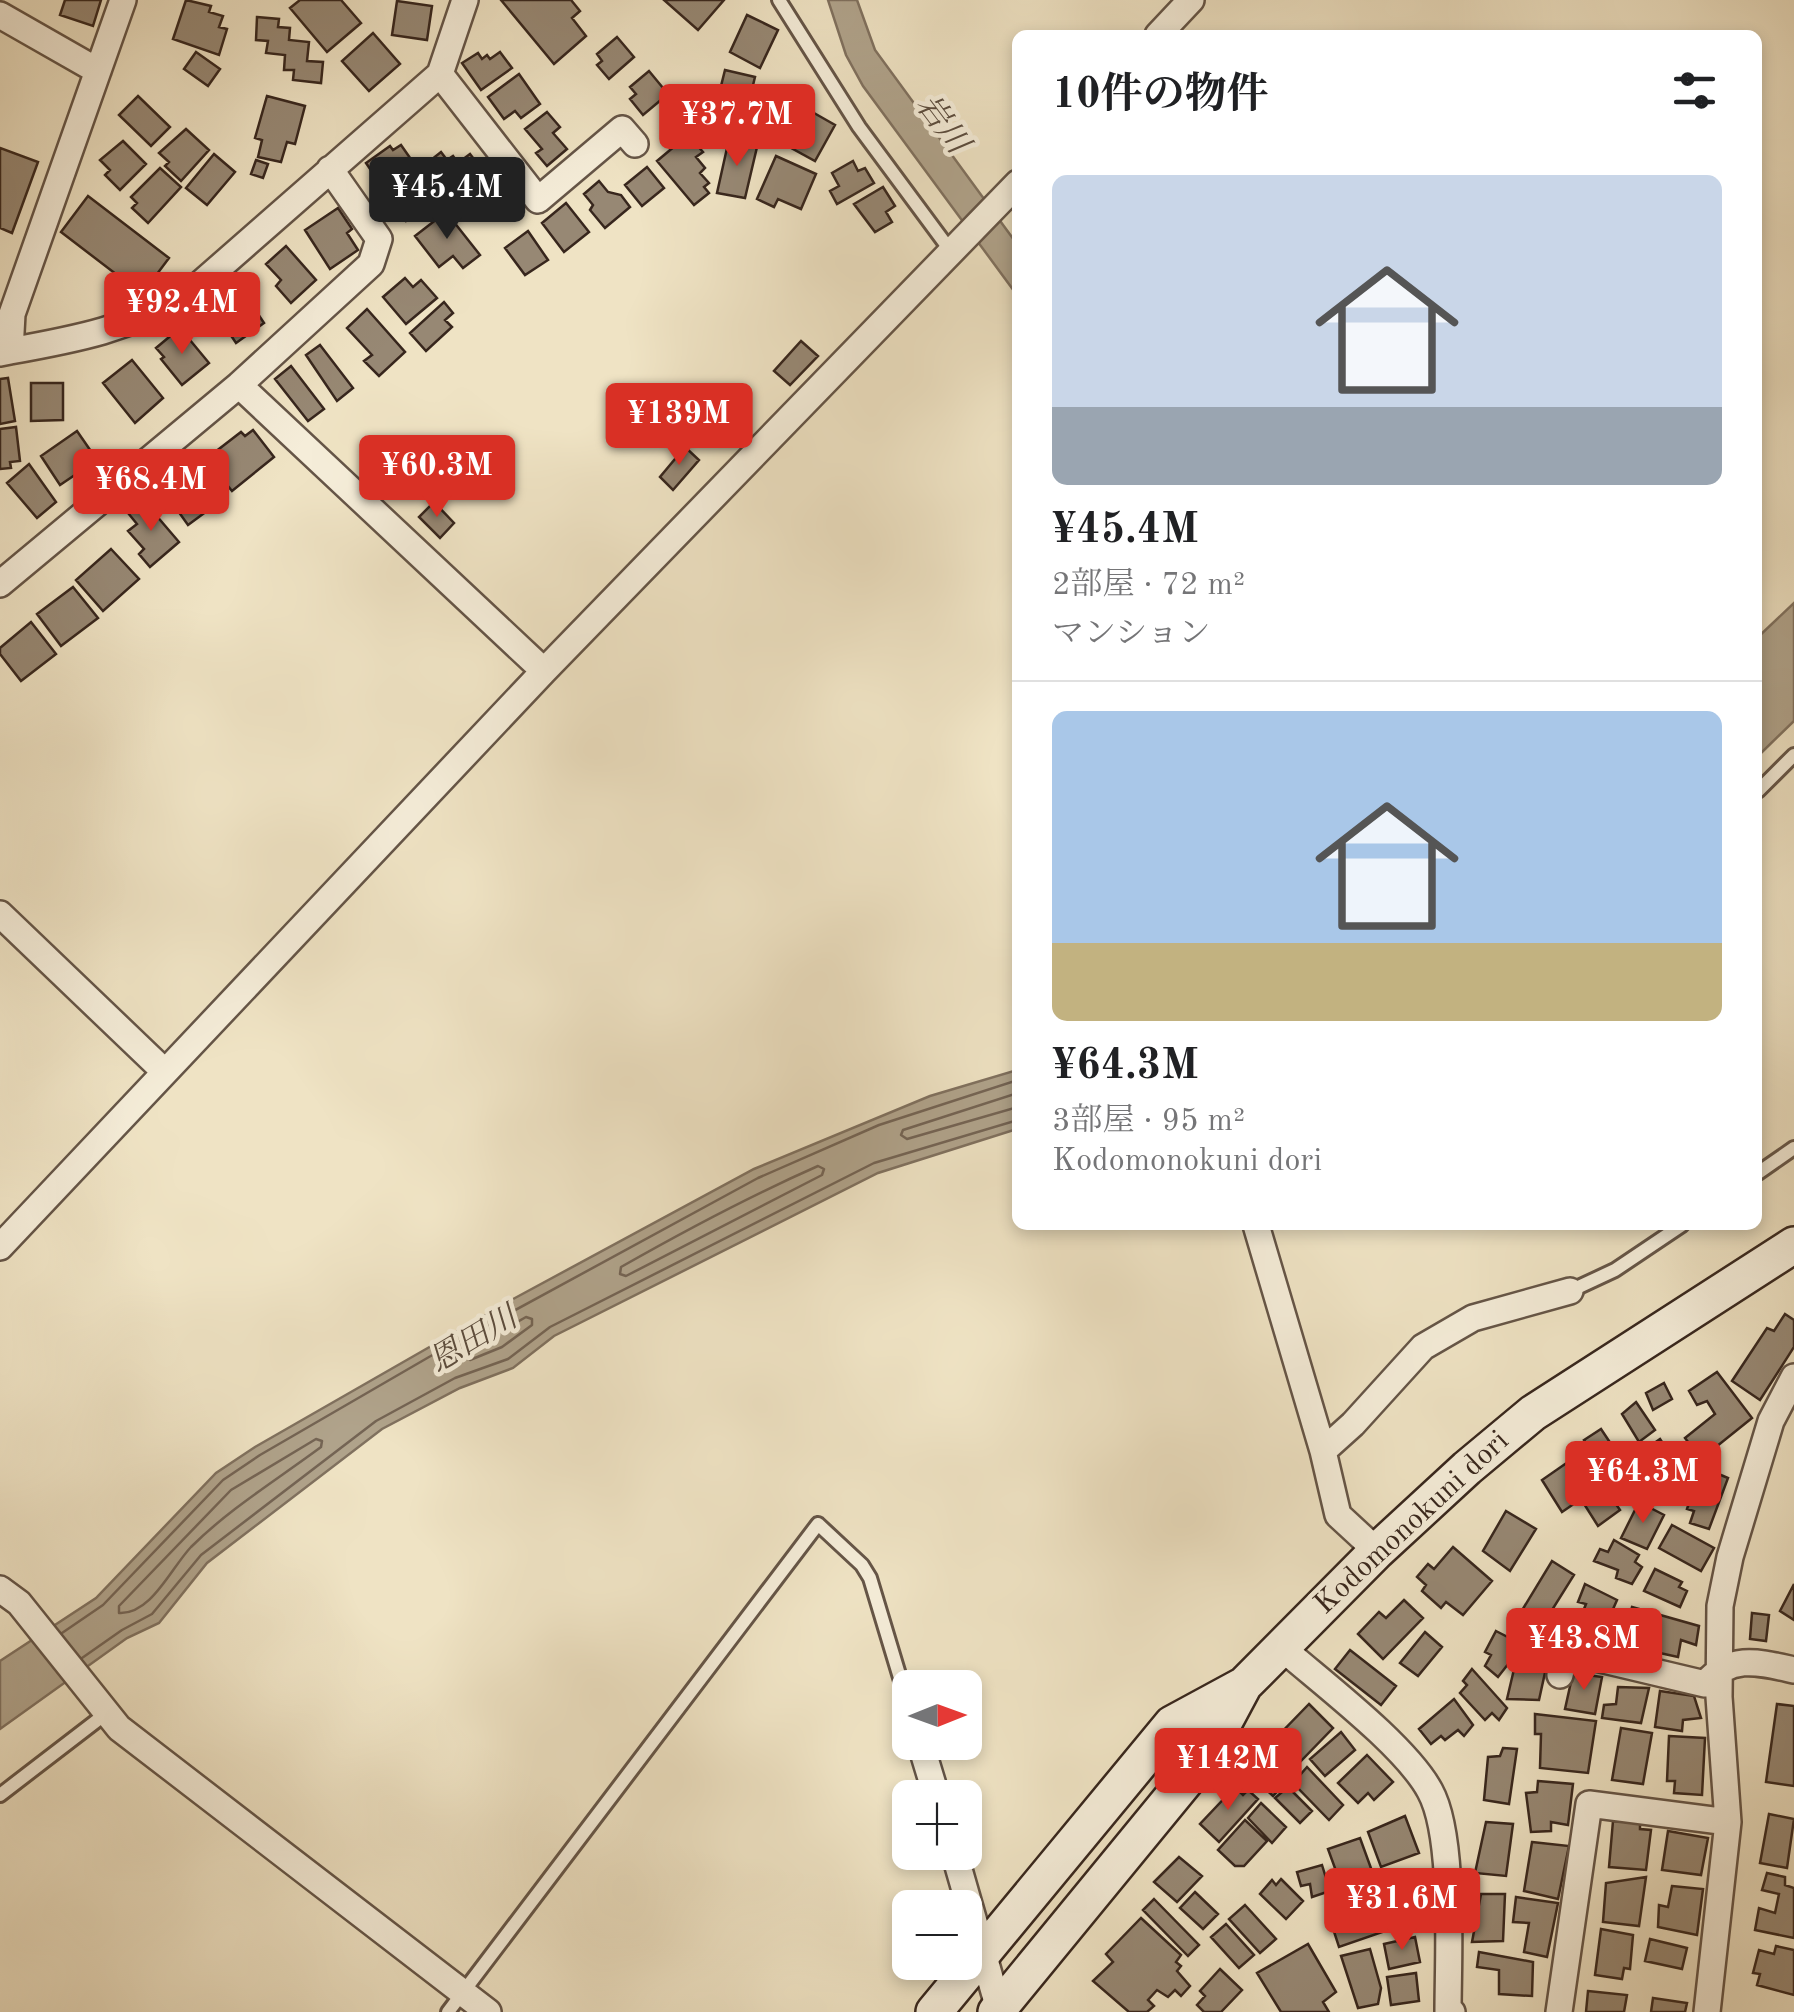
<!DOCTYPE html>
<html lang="ja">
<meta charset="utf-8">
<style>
:root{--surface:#fff;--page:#f6f6f6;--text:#202124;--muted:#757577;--line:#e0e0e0;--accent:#d93025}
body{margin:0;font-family:"Old Standard TT","Noto Serif JP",serif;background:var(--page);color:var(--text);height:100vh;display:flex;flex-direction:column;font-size:38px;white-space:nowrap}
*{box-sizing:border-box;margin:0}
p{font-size:32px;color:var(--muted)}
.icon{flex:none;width:55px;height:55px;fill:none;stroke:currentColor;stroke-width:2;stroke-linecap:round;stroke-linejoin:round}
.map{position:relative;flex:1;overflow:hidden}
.panel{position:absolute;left:1012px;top:30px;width:750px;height:1200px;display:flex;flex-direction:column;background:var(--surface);border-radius:15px;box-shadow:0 5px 15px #0003}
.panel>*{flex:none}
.needle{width:65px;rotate:89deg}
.fabs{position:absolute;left:892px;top:1670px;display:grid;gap:20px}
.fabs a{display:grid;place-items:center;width:90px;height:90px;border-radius:15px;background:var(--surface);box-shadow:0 5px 15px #0003;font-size:50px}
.price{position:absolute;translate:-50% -85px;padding:0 22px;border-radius:10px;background:var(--accent);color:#fff;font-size:32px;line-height:65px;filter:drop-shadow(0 2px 5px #0008)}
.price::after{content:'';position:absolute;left:50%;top:60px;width:30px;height:22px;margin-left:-15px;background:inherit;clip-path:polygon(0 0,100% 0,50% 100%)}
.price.current{background:#222;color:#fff}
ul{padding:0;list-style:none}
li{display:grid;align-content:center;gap:20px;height:530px;padding:0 40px}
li+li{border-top:2px solid var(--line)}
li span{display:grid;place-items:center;height:310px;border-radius:15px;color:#555}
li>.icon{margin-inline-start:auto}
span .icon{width:180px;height:180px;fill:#fffc;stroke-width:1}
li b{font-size:42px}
h2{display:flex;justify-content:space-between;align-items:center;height:120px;padding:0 40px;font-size:42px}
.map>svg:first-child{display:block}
.water{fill:#b0a38b;stroke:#80715f;stroke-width:2.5}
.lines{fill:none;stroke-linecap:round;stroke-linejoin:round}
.shore{stroke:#746454;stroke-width:2.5}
.building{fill:#978874;stroke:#37261d;stroke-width:2.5}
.service-casing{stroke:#655547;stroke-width:18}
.minor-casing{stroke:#655547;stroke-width:30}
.secondary-casing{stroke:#37261d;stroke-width:40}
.service{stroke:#f5edd9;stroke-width:12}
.minor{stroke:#f5edd9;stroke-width:25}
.secondary{stroke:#f5edd9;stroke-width:35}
.labels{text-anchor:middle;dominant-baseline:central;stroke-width:9;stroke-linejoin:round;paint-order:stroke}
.street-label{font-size:30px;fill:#37261d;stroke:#f5edd9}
.water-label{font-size:32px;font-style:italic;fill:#5b4c3e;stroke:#f5edd9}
</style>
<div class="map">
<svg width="1794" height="2012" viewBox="0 0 1794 2012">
<rect width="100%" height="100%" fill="#efe3c4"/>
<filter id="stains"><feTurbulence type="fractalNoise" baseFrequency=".002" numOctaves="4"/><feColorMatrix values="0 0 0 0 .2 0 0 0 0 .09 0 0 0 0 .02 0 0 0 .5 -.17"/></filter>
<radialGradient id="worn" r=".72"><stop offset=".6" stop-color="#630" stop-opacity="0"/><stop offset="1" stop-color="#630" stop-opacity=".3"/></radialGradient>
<path class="water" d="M828,0H857L875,50L1017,244V295L863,86L846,55Z
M1794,603V721L1758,756V637Z
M1017,1070V1129L878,1173L554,1336L513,1368L460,1388L382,1429L207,1563L159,1623L127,1638L0,1729V1661L96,1598L216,1473L255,1447L515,1298L754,1169L930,1096Z"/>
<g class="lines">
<path class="shore" d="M1018,1093L903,1130L901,1135L907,1139L1018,1107
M818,1166L824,1169L822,1175L626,1276L620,1274L621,1267C686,1230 750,1196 818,1166Z
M526,1317L532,1319V1325L502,1347L470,1360L464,1357L466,1351Z
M316,1439L322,1441L321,1447C278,1479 229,1509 191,1547C171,1568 151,1615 119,1613V1606L231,1490Z
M62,1633L103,1605L223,1480L260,1455L429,1357L758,1178L879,1125L1018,1080
M82,1658L122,1630L152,1614L201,1555L376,1421L455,1378L508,1359L550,1327L874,1163L1018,1120"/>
</g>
<path class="building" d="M65,0H101L93,26L60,15Z
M186,0L211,6L209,12L223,16L219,27L227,29L219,55L173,39Z
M300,0H341L361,23L327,52L290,8Z
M501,0H571L580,11L572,18L586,36L554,64Z
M664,0H724L698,30Z
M397,1L432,6L427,40L392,35Z
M747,15L778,30L760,68L730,52Z
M257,17L279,19L278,27L290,28L289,40L309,42L307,61L323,62L321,83L293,80L294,70H284L285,55L266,53L268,41L256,40Z
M373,33L400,64L369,91L342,61Z
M617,37L634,57L609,79L597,65L602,61L597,54Z
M196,52L220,69L208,86L184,69Z
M500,52L512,68L481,90L462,63L478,53L482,59L487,55L490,59Z
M725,70L755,77L744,122L714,114Z
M649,71L668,94L643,115L630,99L636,94L630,87Z
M519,74L540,104L521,118L515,111L504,119L488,97Z
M138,96L170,127L151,146L119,115Z
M267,96L305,106L295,144L287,142L281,162L258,157L262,140L255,138Z
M547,112L560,127L553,133L567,149L547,166L536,153L542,149L525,129Z
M814,113L835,125L815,161L784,144L800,118L808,123Z
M186,129L209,150L181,181L165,166L169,162L159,153Z
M688,135L703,152L696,157L705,168L700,173L709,183L704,187L709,193L694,205L657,161Z
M729,139L757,147L745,198L717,193Z
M123,141L146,164L120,190L105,175L110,170L100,160Z
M401,145L438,198L406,221L366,163L390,146L393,150Z
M0,148L38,162L12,233L0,228Z
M441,152L447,160L453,156L458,163L470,154L483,171L455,193L431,160Z
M214,154L235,172L207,205L186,188Z
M776,156L816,174L801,209L778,199L774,207L757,199Z
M256,160L268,164L263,178L251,174Z
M853,161L858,171L865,168L874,183L837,204L830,191L839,186L832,173Z
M647,167L664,188L642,206L625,185Z
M160,168L181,187L148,223L132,208L137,203L131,197Z
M599,181L608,192L621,195L630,207L605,228L590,210L593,205L584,194Z
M883,187L895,206L886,212L892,222L875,232L854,204Z
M88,196L169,258L142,294L61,232Z
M566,203L589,232L564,252L542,223Z
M338,208L352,229L347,233L358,250L330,269L305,230Z
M446,212L480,255L463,268L453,256L439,267L415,236Z
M528,231L548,260L525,275L505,248Z
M286,246L316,280L291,303L276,286L281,280L266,264Z
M405,278L413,287L421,280L437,298L406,324L383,297Z
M240,287L264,323L236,343L212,307Z
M444,302L453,313L445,320L452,327L426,351L410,333Z
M367,309L405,352L379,376L364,361L372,355L347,328Z
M180,328L209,363L182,385L161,359L164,357L156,348Z
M801,341L818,356L790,385L774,371Z
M320,345L353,388L337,401L306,355Z
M132,360L163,398L135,423L103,383Z
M291,366L324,409L308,421L275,379Z
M8,378L15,421L0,424V379Z
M31,383H63V420L31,421Z
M716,408L730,423L713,441L699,428Z
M16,427L20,461L10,462L11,468L0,469V429Z
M253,430L274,457L232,491L206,459L241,432L245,436Z
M77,431L97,460L60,485L41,456Z
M685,447L699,460L673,490L660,477Z
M29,464L56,502L37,518L7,483Z
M205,467L226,497L188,525L166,494Z
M143,500L179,542L150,567L139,554L144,549L128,531L137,524L128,513Z
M434,502L454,523L440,538L419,517Z
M111,549L139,579L103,611L76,580Z
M73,587L98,618L61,646L37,614Z
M31,622L56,654L21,681L0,654V648Z
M1785,1314L1794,1320V1347L1760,1400L1732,1381L1767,1328L1774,1331Z
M1717,1372L1752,1418L1701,1459L1685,1438L1715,1414L1707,1401L1697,1405L1689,1391Z
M1664,1383L1672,1399L1653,1410L1646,1393Z
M1636,1402L1655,1430L1639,1442L1622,1414Z
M1601,1429L1621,1459L1604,1470L1584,1440Z
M1660,1439L1677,1465L1656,1479L1640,1453Z
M1581,1453L1620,1510L1598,1526L1581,1499L1562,1512L1542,1480Z
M1632,1466L1644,1485L1622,1499L1610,1481Z
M1709,1470L1728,1478L1709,1529L1690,1523L1694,1511L1687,1509L1699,1474L1705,1479Z
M1639,1502L1664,1515L1647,1549L1621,1538Z
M1506,1511L1536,1529L1510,1571L1483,1551Z
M1672,1525L1714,1548L1701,1571L1659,1548Z
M1614,1540L1639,1555L1635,1562L1642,1567L1632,1584L1616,1578L1618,1570L1594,1561L1600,1549L1608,1552Z
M1453,1547L1492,1581L1463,1615L1446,1602L1441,1608L1422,1591L1426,1585L1417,1577L1428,1564L1434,1569Z
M1552,1561L1574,1575L1542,1626L1521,1612Z
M1655,1569L1682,1582L1679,1587L1687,1591L1680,1607L1644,1591Z
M1585,1584L1617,1600L1610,1616L1618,1622L1610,1636L1600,1633L1595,1639L1575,1631L1586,1604L1578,1602Z
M1794,1584V1620L1780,1611Z
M1404,1600L1423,1618L1383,1659L1358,1634L1379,1612L1386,1618Z
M1632,1607L1699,1626L1696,1645L1681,1640L1678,1657L1637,1648L1640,1635L1626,1631Z
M1752,1613L1769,1615L1766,1641L1750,1639Z
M1496,1631L1523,1645L1498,1677L1485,1666L1491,1655L1485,1652Z
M1425,1632L1442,1647L1418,1676L1400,1663Z
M1350,1650L1396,1686L1381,1705L1335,1669Z
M1515,1665L1546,1668L1539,1700L1507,1699Z
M1472,1669L1507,1708L1499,1720L1492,1713L1485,1720L1460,1693L1467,1685L1463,1681Z
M1573,1673L1602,1677L1595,1714L1565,1709Z
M1618,1687L1649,1688L1641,1723L1602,1718L1604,1705L1616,1704Z
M1660,1691L1694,1696L1701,1718L1683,1720L1682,1731L1655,1727Z
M1454,1699L1473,1725L1464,1736L1458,1730L1445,1740L1441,1736L1431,1744L1419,1729Z
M1309,1704L1333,1728L1300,1762L1276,1738Z
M1777,1704L1794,1706V1786L1766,1782Z
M1535,1714L1596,1721L1588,1773L1540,1768L1541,1734H1535Z
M1621,1728L1652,1733L1643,1784L1612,1780Z
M1341,1732L1355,1750L1325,1776L1310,1759Z
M1669,1736L1705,1738L1702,1795L1674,1793L1675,1781H1667Z
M1271,1744L1298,1769L1273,1796L1246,1771Z
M1503,1748L1517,1749L1509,1804L1484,1800L1488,1757L1500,1756Z
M1367,1755L1393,1782L1374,1800L1368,1793L1358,1803L1338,1783Z
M1307,1767L1343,1805L1329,1820L1293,1783Z
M1538,1781L1573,1784L1568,1825L1551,1822V1831L1531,1832L1526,1793L1537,1792Z
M1235,1787L1243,1795L1248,1790L1258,1799L1219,1842L1200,1824Z
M1288,1787L1312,1811L1300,1823L1275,1798Z
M1261,1803L1286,1827L1272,1843L1248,1818Z
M1769,1814L1794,1819L1787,1868L1760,1863Z
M1405,1816L1419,1853L1381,1867L1368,1832Z
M1245,1820L1267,1841L1244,1866H1235L1218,1850Z
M1613,1821L1640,1823V1829L1651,1830L1646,1870L1609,1867Z
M1486,1822L1513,1824L1506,1876L1475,1873Z
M1668,1831L1708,1838L1701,1875L1662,1870Z
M1360,1838L1372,1871L1340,1882L1328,1849Z
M1532,1842L1569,1846L1558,1899L1524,1891Z
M1179,1857L1202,1876L1177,1902L1154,1882Z
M1322,1865L1330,1891L1312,1897L1310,1884L1301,1886L1297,1872Z
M1767,1873L1785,1877V1885L1794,1888V1938L1755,1930L1759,1908L1775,1913L1779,1894L1762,1890Z
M1646,1877L1639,1926L1603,1922L1606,1883Z
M1281,1879L1303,1901L1286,1919L1260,1894L1272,1880L1276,1885Z
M1408,1883L1420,1919L1339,1947L1327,1910Z
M1672,1886L1703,1889L1697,1935L1658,1927L1659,1905L1668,1907Z
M1195,1892L1218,1914L1203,1929L1180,1908Z
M1481,1894H1505L1503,1941L1472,1942Z
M1516,1897L1558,1903L1547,1957L1524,1952L1529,1923L1513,1922Z
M1154,1899L1199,1945L1188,1956L1143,1910Z
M1245,1905L1276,1939L1260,1953L1229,1919Z
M1141,1918L1181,1955L1176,1962L1181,1966L1177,1971L1190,1986L1181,1996L1175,1990L1168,1997L1157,1990L1148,2000L1154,2006L1147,2012H1129L1093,1981L1113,1962L1106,1954Z
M1226,1924L1254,1955L1239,1968L1211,1937Z
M1601,1929L1633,1935L1630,1969L1624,1968L1622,1979L1595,1975Z
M1415,1937L1420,1962L1389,1969L1384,1944Z
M1650,1939L1687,1948L1682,1969L1645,1961Z
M1308,1944L1336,1992L1323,2002L1329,2012H1281L1257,1973Z
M1776,1946L1794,1950V1995L1757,1985L1760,1974L1753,1973L1759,1950L1774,1954Z
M1370,1949L1381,1988L1378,2004L1358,2008L1341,1956Z
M1479,1952L1533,1962L1532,1996L1499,1994V1970L1477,1967Z
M1220,1969L1242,1990L1221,2012H1204L1197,2005L1205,1996L1200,1991Z
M1416,1973L1419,2001L1391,2005L1387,1977Z
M1588,1991L1627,1995L1624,2012H1586Z
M1653,1998L1687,2003L1685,2012H1651Z"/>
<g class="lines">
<defs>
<path id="service" d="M779,0L859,127L950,250
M1758,791L1794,755
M1758,1173L1794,1148
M1570,1291L1615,1270L1682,1225
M0,1795L108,1712
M448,2012L818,1524L862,1565L870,1578L910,1711"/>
<path id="minor" d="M0,15L98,71
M1158,35L1191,0
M440,74L538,200L622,129L635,144
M10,351C77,339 130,329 190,293L440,74L465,0
M0,353L10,351L12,314L123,0
M239,385L544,671
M0,584L239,385L371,264L379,239L330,169
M0,914L165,1072
M1256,1225L1323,1451L1338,1515L1377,1551
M0,1247L544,671L1018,183
M1323,1451L1353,1424L1423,1347L1473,1318L1570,1291
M0,1589L19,1603L119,1728L488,2012
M1537,1640L1566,1651
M1281,1647C1321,1682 1406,1746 1430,1791C1455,1836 1448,1957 1448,2012H1452
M1560,1675L1566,1651L1705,1684C1731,1654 1758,1662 1794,1670
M920,1742L937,1798
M954,1852L999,2009
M1559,2012L1589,1804L1728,1822
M1707,2012L1728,1822L1719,1697L1720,1606L1730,1557L1771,1421L1794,1377"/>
<path id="secondary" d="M934,2012L1172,1724L1244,1685
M996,2012L1206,1756L1244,1685L1377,1551L1467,1468L1533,1413L1794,1245"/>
</defs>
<use href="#service" class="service-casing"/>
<use href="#minor" class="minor-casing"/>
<use href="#secondary" class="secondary-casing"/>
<use href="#service" class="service"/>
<use href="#minor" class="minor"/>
<use href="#secondary" class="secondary"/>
</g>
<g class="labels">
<g class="street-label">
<text transform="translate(1412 1523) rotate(-43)">Kodomonokuni dori</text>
</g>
<g class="water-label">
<text transform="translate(941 125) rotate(53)">岩川</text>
<text transform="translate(474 1341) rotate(-31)">恩田川</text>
</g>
</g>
<rect width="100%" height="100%" filter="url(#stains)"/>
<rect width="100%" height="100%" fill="url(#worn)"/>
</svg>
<div class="fabs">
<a><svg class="needle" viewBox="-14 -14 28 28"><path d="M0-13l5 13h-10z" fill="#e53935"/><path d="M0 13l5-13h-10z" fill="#757577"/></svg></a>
<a>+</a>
<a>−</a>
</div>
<b class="price" style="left:737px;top:169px">¥37.7M</b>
<b class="price current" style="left:447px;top:242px">¥45.4M</b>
<b class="price" style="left:182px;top:357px">¥92.4M</b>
<b class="price" style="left:679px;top:468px">¥139M</b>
<b class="price" style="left:437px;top:520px">¥60.3M</b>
<b class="price" style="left:151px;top:534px">¥68.4M</b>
<b class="price" style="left:1643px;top:1526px">¥64.3M</b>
<b class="price" style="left:1584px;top:1693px">¥43.8M</b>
<b class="price" style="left:1228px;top:1813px">¥142M</b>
<b class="price" style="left:1402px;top:1953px">¥31.6M</b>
<section class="panel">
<h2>10件の物件<svg class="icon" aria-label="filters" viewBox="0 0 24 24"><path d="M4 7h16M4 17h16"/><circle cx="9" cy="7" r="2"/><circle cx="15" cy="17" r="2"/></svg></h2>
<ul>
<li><span style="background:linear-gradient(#c9d6e8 75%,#9aa5b1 0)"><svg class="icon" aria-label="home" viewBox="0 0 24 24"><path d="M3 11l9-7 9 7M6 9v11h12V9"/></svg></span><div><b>¥45.4M</b><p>2部屋 · 72 m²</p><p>マンション</p></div></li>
<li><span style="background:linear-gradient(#a9c7e8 75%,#c2b280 0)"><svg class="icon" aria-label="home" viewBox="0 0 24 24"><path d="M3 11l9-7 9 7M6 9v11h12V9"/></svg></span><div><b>¥64.3M</b><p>3部屋 · 95 m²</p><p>Kodomonokuni dori</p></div></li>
</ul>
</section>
</div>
